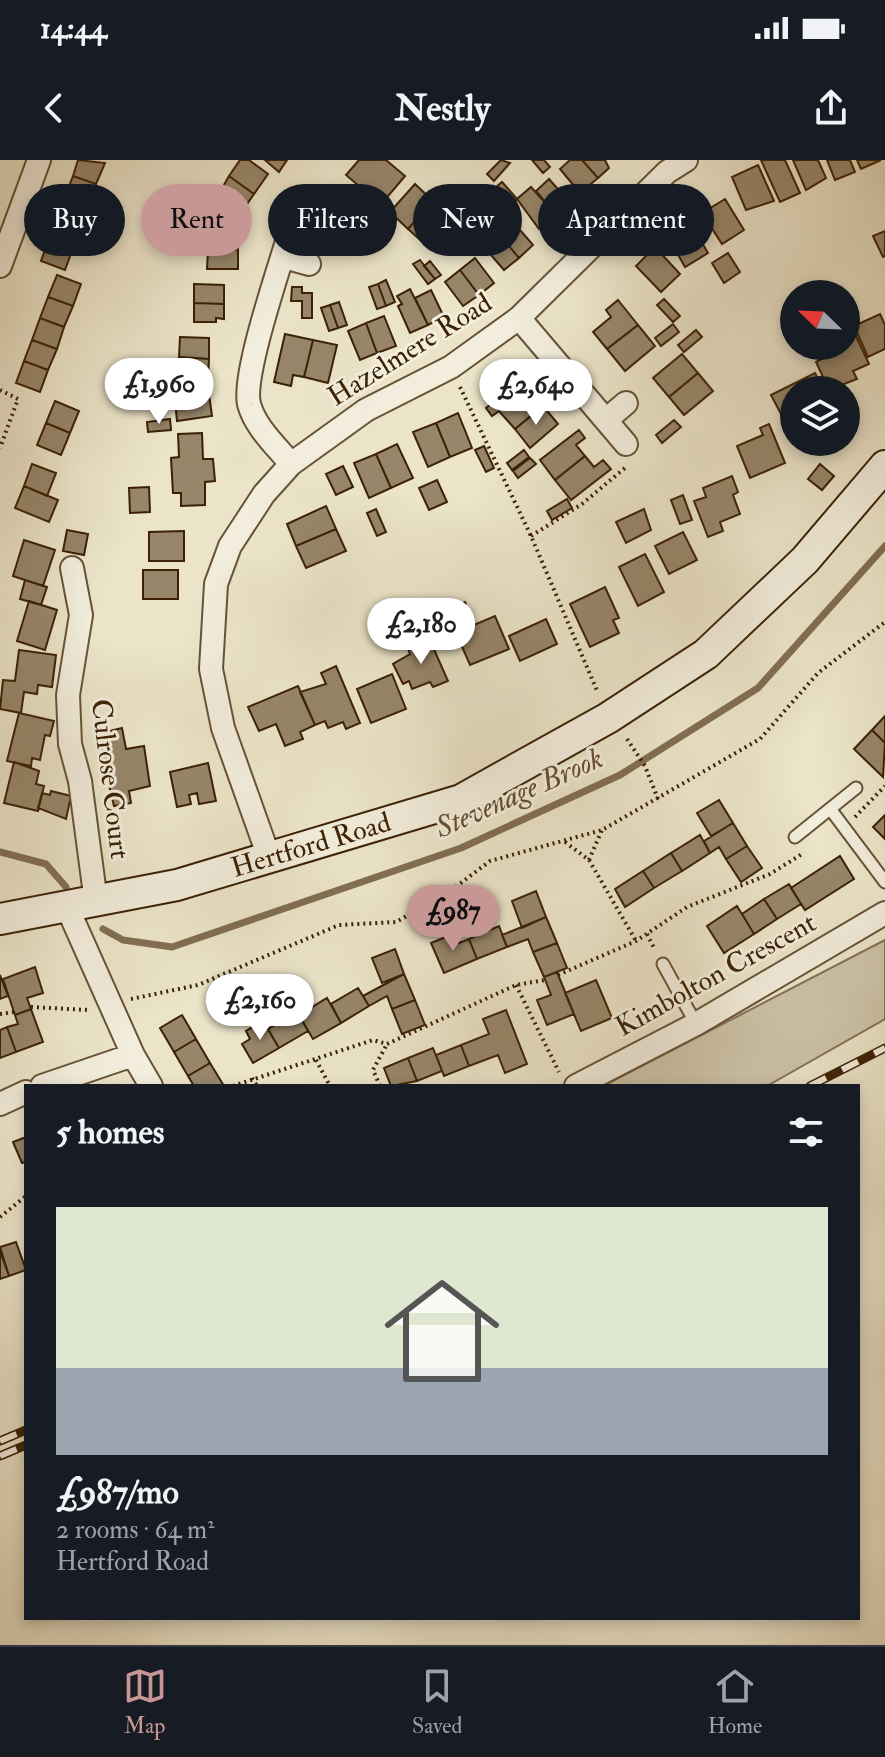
<!DOCTYPE html>
<meta charset="utf-8">
<style>
:root{--surface:#171b24;--page:#20242c;--text:#f1f3f6;--muted:#9ea1a6;--line:#363941;--accent:#c59692}
body{margin:0;font-family:"IM FELL Double Pica",serif;background:var(--page);color:var(--text);height:100vh;display:flex;flex-direction:column;font-size:30px;white-space:nowrap}
*{box-sizing:border-box;margin:0}
p{font-size:26px;color:var(--muted)}
.icon{flex:none;width:44px;height:44px;fill:none;stroke:currentColor;stroke-width:2;stroke-linecap:round;stroke-linejoin:round}
.map{position:relative;flex:1;overflow:hidden}
.details{position:absolute;left:24px;top:924px;width:836px;height:536px;display:flex;flex-direction:column;background:var(--surface);border-radius:0px;box-shadow:0 4px 12px #0003}
.details>*{flex:none}
.banner{position:absolute;left:24px;top:24px;width:838px;height:72px;display:flex;gap:16px}
.needle{width:52px;rotate:293deg}
.fabs{position:absolute;left:780px;top:120px;display:grid;gap:16px}
.fabs a{display:grid;place-items:center;width:80px;height:80px;border-radius:50%;background:var(--surface);box-shadow:0 4px 12px #0003;font-size:40px}
.price{position:absolute;translate:-50% -68px;padding:0 18px;border-radius:28px;background:#fff;color:#222;font-size:26px;line-height:52px;filter:drop-shadow(0 2px 4px #0008)}
.price::after{content:'';position:absolute;left:50%;top:48px;width:24px;height:18px;margin-left:-12px;background:inherit;clip-path:polygon(0 0,100% 0,50% 100%)}
.price.on{background:var(--accent);color:#111}
ul{padding:0;list-style:none}
li{display:grid;align-content:center;gap:16px;height:424px;padding:0 32px}
li+li{border-top:2px solid var(--line)}
li span{display:grid;place-items:center;height:248px;border-radius:0px;color:#555}
li>.icon{margin-inline-start:auto}
span .icon{width:144px;height:144px;fill:#fffc;stroke-width:1}
li b{font-size:34px}
h2{display:flex;justify-content:space-between;align-items:center;height:96px;padding:0 32px;font-size:34px}
.tag{padding:0 28px;border-radius:36px;background:var(--surface);box-shadow:0 4px 12px #0003;font-size:28px;line-height:72px}
.tag.on{background:var(--accent);color:#111}
.status{display:flex;justify-content:space-between;align-items:center;height:56px;padding:0 40px;background:var(--surface);direction:ltr}
.status svg{height:22px;fill:currentColor}
header{display:flex;justify-content:space-between;align-items:center;height:104px;padding:0 32px;background:var(--surface);font-size:36px;font-weight:700}
.tab-bar{display:flex;justify-content:space-around;align-items:center;height:112px;border-top:2px solid var(--line);background:var(--surface);font-size:22px;color:var(--muted)}
.tab-bar a{display:grid;justify-items:center;gap:4px}
.tab-bar .on{color:var(--accent)}
.map>svg:first-child{display:block}
.green{fill:#cdc3a8;stroke:#847256;stroke-width:2}
.lines{fill:none;stroke-linecap:round;stroke-linejoin:round}
.stream{stroke:#826e52;stroke-width:7}
.building{fill:#97866a;stroke:#3c2104;stroke-width:2}
.lane-casing{stroke:#685235;stroke-width:15}
.street-casing{stroke:#685235;stroke-width:26}
.secondary-casing{stroke:#3c2104;stroke-width:34}
.path{stroke:#3c2104;stroke-width:4;stroke-dasharray:2 4;stroke-linecap:butt}
.lane{stroke:#f2eddc;stroke-width:11}
.street{stroke:#f2eddc;stroke-width:22}
.secondary{stroke:#f2eddc;stroke-width:30}
.rail-casing{stroke:#3c2104;stroke-width:9}
.rail{stroke:#f2eddc;stroke-width:6;stroke-dasharray:18;stroke-linecap:butt}
.labels{text-anchor:middle;dominant-baseline:central;stroke-width:6;stroke-linejoin:round;paint-order:stroke}
.street-label{font-size:28px;fill:#3c2104;stroke:#f2eddc}
.water-label{font-size:30px;font-style:italic;fill:#654e32;stroke:#f2eddc}
</style>
<div class="status"><b>14:44</b><svg viewBox="0 0 49 12"><path d="M0 12V9h3v3zM5 12V6h3v6zM10 12V3h3v9zM15 12V0h3v12zM26 1h20v11H26zM47 4h2v5h-2z"/></svg></div>
<header><svg class="icon" aria-label="back" viewBox="0 0 24 24"><path d="M15 5l-7 7 7 7"/></svg>Nestly<svg class="icon" aria-label="share" viewBox="0 0 24 24"><path d="M12 15V3M7 8l5-5 5 5M5 13v7h14v-7"/></svg></header>
<div class="map">
<svg width="885" height="1485" viewBox="0 0 885 1485">
<rect width="100%" height="100%" fill="#ebe4c9"/>
<filter id="stains"><feTurbulence type="fractalNoise" baseFrequency=".0025" numOctaves="4"/><feColorMatrix values="0 0 0 0 .2 0 0 0 0 .09 0 0 0 0 .02 0 0 0 .5 -.17"/></filter>
<radialGradient id="worn" r=".72"><stop offset=".6" stop-color="#630" stop-opacity="0"/><stop offset="1" stop-color="#630" stop-opacity=".3"/></radialGradient>
<path class="green" d="M885,780V859L767,926H603Z"/>
<g class="lines">
<path class="stream" d="M0,692L46,704L66,727
M103,769L123,780L172,787L461,688L620,615L758,528L885,386"/>
</g>
<path class="building" d="M78,0L105,3L96,24L73,16Z
M240,0H249L268,14L254,34L229,16Z
M265,0H287L279,12Z
M359,0H386L405,16L384,41L377,36L374,39L346,15Z
M501,0L510,3L494,21L487,14Z
M532,0H544L550,7L543,13Z
M570,0H582L598,18L580,33L560,9Z
M582,0H605L609,8L598,18Z
M761,0H785L800,33L780,42Z
M793,0H818L826,18L806,30Z
M827,0H850L855,12L835,20Z
M857,0H881L861,9Z
M758,5L774,41L746,50L732,17Z
M73,16L96,24L89,46L65,37Z
M229,16L254,34L245,47L240,43L235,59L203,47L207,37L215,41Z
M549,19L570,43L556,55L536,31Z
M502,22L517,39L510,45L495,28Z
M415,24L433,41L408,69L390,52Z
M531,27L556,55L546,64L552,70L547,74L541,67L539,69L517,39Z
M495,28L510,45L502,51L488,34Z
M470,32L477,38L461,56L454,50Z
M65,37L89,46L81,67L57,58Z
M725,39L744,70L722,84L702,53Z
M433,41L451,58L426,85L408,69Z
M57,58L81,67L73,88L49,79Z
M689,61L708,93L685,107L667,75Z
M513,62L533,85L519,98L499,74Z
M465,63L481,81L474,87L459,68Z
M459,68L474,87L467,93L451,74Z
M208,70H238V90H208Z
M885,71V96L883,97L873,76Z
M499,74L519,98L504,110L484,87Z
M49,79L73,88L65,110L41,101Z
M655,87L680,114L661,132L636,106Z
M208,90H238V109H207Z
M728,93L740,112L724,123L712,103Z
M475,98L494,123L479,135L460,110Z
M420,100L435,119L428,124L413,104Z
M430,101L441,115L435,119L424,106Z
M460,110L479,135L463,146L445,122Z
M57,115L81,124L73,146L48,137Z
M386,120L395,142L386,146L378,124Z
M194,124L224,125V144L194,143Z
M378,124L386,146L377,149L369,127Z
M292,127H302V133H312V158H302V141H291Z
M410,129L428,165L410,173L398,146L402,144L397,136Z
M431,130L444,157L428,165L415,138Z
M48,137L73,146L64,167L40,158Z
M664,139L680,156L673,162L657,145Z
M618,140L638,165L607,189L593,172L611,157L606,150Z
M339,142L347,165L338,168L330,145Z
M194,143L224,144V159L216,158V162H194Z
M330,145L338,168L329,171L321,148Z
M880,154L885,165V189L868,197L854,166Z
M384,156L396,186L377,193L366,163Z
M40,158L64,167L57,189L32,180Z
M366,163L377,193L360,200L348,171Z
M673,164L679,172L661,186L655,178Z
M638,165L655,186L625,211L607,189Z
M696,170L702,177L684,192L678,185Z
M285,174L313,180L304,217L293,215L291,226L274,222Z
M856,176L869,204L853,211L857,219L829,230L816,202L841,189L839,186H846V181Z
M180,177L209,178V199L179,197Z
M32,180L57,189L48,210L24,201Z
M313,180L337,185L328,223L304,217Z
M682,194L698,213L669,237L653,218Z
M179,197L209,199L208,219L178,218Z
M24,201L48,210L40,232L16,223Z
M148,213H172V223H148Z
M698,213L713,231L684,255L669,237Z
M815,213L824,230H794V279L771,235Z
M208,228L212,256L177,261L174,232Z
M528,228L543,246L515,269L499,251L492,256L486,248L504,234L511,242Z
M55,241L79,251L70,273L46,263Z
M543,246L558,264L530,288L515,269Z
M458,253L472,288L450,297L436,263Z
M170,259L171,270L148,272L147,262Z
M674,260L681,267L662,283L656,275Z
M46,263L70,273L61,295L37,285Z
M436,263L450,297L428,307L413,272Z
M769,264L785,303L750,318L737,286L763,275L760,268Z
M579,270L585,278L576,285L585,296L555,320L540,300Z
M202,273L203,299H213L215,321L205,322V345L181,346V333H173L171,298L179,297L178,274Z
M397,284L413,318L391,328L376,294Z
M484,286L494,308L486,312L475,290Z
M524,290L529,297L512,310L507,303Z
M376,294L391,328L369,338L354,303Z
M585,296L594,307L603,300L611,309L571,340L555,320Z
M530,298L536,304L518,318L513,311Z
M32,304L56,313L47,336L24,326Z
M820,304L834,316L822,330L808,319Z
M343,306L353,327L336,335L326,314Z
M732,316L738,332L733,335L740,354L720,362L723,371L708,377L694,341L706,337L703,328Z
M437,320L447,342L429,350L419,328Z
M24,326L58,340L49,362L15,348Z
M149,327L150,352L130,353L129,328Z
M683,335L692,360L680,364L671,340Z
M567,339L572,348L552,360L547,351Z
M326,346L336,369L296,386L287,364Z
M376,349L386,372L377,376L367,353Z
M644,349L651,370L626,383L616,362Z
M336,369L346,391L306,408L296,386Z
M67,370L88,374L84,395L63,391Z
M184,371V401H149V372Z
M683,372L697,400L669,414L655,386Z
M24,380L55,390L43,426L13,416Z
M645,394L664,432L638,446L619,407Z
M143,410H178V439H143Z
M25,420L47,427L41,445L20,439Z
M605,427L619,458L613,460L619,473L590,487L570,444Z
M29,441L57,450L45,490L17,481Z
M465,442L474,465L495,456L509,489L470,505L446,450Z
M432,443L439,463L422,469L415,450Z
M546,459L557,484L520,501L509,476Z
M429,478L448,521L433,527L430,522L412,529L409,521L403,524L393,504L410,494L408,489Z
M19,490L56,495L52,527L38,525L37,534L24,532L21,553L0,549L3,520L15,521Z
M336,506L360,563L346,569L343,562L328,568L325,561L315,565L300,532L326,524L321,513Z
M392,514L406,549L371,563L357,529Z
M298,526L315,565L300,572L303,579L285,586L276,564L259,571L248,547Z
M19,553L54,561L50,576L45,575L40,600L32,598L31,606L7,601Z
M885,556V583L872,570Z
M122,568L126,589L144,586L150,626L129,631L131,643L114,646L97,574Z
M872,570L885,583L883,617L854,589Z
M14,602L39,611L36,624L44,626L38,651L4,643Z
M208,603L216,641L199,644L197,633L189,635L191,644L177,647L170,612Z
M51,631L71,636L66,659L38,648L42,633L50,635Z
M719,640L733,663L711,676L697,653Z
M885,655V679L873,667Z
M733,663L747,686L726,699L719,687L710,693L704,681Z
M700,675L710,693L682,711L671,693Z
M747,686L762,708L741,722L726,699Z
M671,693L682,711L654,728L643,711Z
M840,696L854,719L805,750L791,728Z
M643,711L654,728L625,747L615,729Z
M789,724L801,744L777,759L764,739Z
M536,731L546,757L522,768L512,741Z
M764,739L777,759L754,774L742,754Z
M737,746L754,774L724,793L707,766Z
M546,757L557,783L533,792L528,779L507,787L502,775Z
M499,766L507,787L477,799L469,779Z
M455,773L459,783L469,779L477,799L444,813L431,783Z
M557,783L567,808L544,817L533,792Z
M395,789L404,814L382,823L372,798Z
M35,807L43,833L27,838L31,849L15,855L3,819Z
M557,812L574,854L547,865L537,840L551,835L544,817Z
M404,814L415,840L392,849L387,836L369,846L363,836Z
M0,815L8,836L0,839Z
M596,820L612,858L581,871L565,833Z
M358,828L369,846L341,863L331,844Z
M327,838L341,863L313,879L299,855Z
M415,840L425,865L402,874L392,849Z
M31,849L43,882L16,892L7,867L18,864L15,855Z
M506,850L527,904L505,913L498,895L469,906L461,885L489,874L483,859Z
M297,852L308,871L279,888L268,869Z
M182,855L196,879L174,892L160,868Z
M263,861L279,888L253,903L242,884L250,879L246,871Z
M7,867L16,892L0,898V870Z
M196,879L210,903L188,916L174,892Z
M461,885L469,906L444,916L436,895Z
M433,888L442,911L417,921L408,898Z
M408,898L417,921L391,926L384,908Z
M210,903L224,926H194L188,916Z
M26,977V1002L22,1003L13,982Z
M16,1082L26,1110L9,1116L0,1087Z
M0,1091L9,1116L0,1119Z"/>
<g class="lines">
<defs>
<path id="lane" d="M831,650L885,722
M795,677L856,628
M663,804L696,864"/>
<path id="street" d="M284,97L309,104
M0,106L39,0
M519,158L626,284
M606,260L626,243
M291,304C276,286 255,267 249,244C242,214 282,100 292,65
M72,408L81,455L68,535L70,584L80,621L96,742
M270,700L223,568L211,509L216,424L230,386L264,334L291,304L366,250L451,207L519,158L667,12L686,0
M67,747L133,895L151,926
M42,926L133,895
M576,926L696,864L885,753
M0,944L26,932"/>
<g id="secondary">
<path id="s1" d="M0,759L177,725L461,640L608,558L706,494L805,400L885,306"/>
</g>
</defs>
<use href="#lane" class="lane-casing"/>
<use href="#street" class="street-casing"/>
<use href="#secondary" class="secondary-casing"/>
<path class="path" d="M460,227L531,376L598,533
M0,230L18,239L0,288
M531,376L582,344L626,307
M627,579L645,606L658,639
M855,657L885,626
M565,682L589,700L636,781
M589,700L602,670
M647,774L655,790
M558,815L636,781L687,747L770,714L802,694
M516,825L559,912
M131,839L198,825L339,765L396,762L445,735L490,701L602,670L760,579L818,513L885,462
M31,847L88,850
M0,854L14,852
M316,900L330,926
M252,918L257,926
M233,926L373,880L387,884L516,825L545,820
M380,926L373,910L387,884
M0,1057L26,1036"/>
<use href="#lane" class="lane"/>
<use href="#street" class="street"/>
<use href="#secondary" class="secondary"/>
<defs>
<path id="rail" d="M810,926L885,888
M0,1281L26,1270
M0,1296L26,1285"/>
</defs>
<use href="#rail" class="rail-casing"/>
<use href="#rail" class="rail"/>
</g>
<g class="labels">
<g class="street-label">
<text transform="translate(410 190) rotate(-32)">Hazelmere Road</text>
<text transform="translate(110 619) rotate(83)">Culrose Court</text>
<text stroke="none"><textPath href="#s1" startOffset="320">Hertford Road</textPath></text>
<text transform="translate(716 815) rotate(-29)">Kimbolton Crescent</text>
</g>
<g class="water-label">
<text transform="translate(519 633) rotate(-24)">Stevenage Brook</text>
</g>
</g>
<rect width="100%" height="100%" filter="url(#stains)"/>
<rect width="100%" height="100%" fill="url(#worn)"/>
</svg>
<div class="fabs">
<a><svg class="needle" viewBox="-14 -14 28 28"><path d="M0-13l5 13h-10z" fill="#e53935"/><path d="M0 13l5-13h-10z" fill="#9ea1a6"/></svg></a>
<a><svg class="icon" aria-label="layers" viewBox="0 0 24 24"><path d="M12 4l9 5-9 5-9-5zM3 14l9 5 9-5"/></svg></a>
</div>
<b class="price" style="left:159px;top:266px">£1,960</b>
<b class="price" style="left:536px;top:267px">£2,640</b>
<b class="price" style="left:421px;top:506px">£2,180</b>
<b class="price on" style="left:453px;top:793px">£987</b>
<b class="price" style="left:260px;top:882px">£2,160</b>
<div class="banner">
<a class="tag">Buy</a>
<a class="tag on">Rent</a>
<a class="tag">Filters</a>
<a class="tag">New</a>
<a class="tag">Apartment</a>
</div>
<section class="details">
<h2>5 homes<svg class="icon" aria-label="filters" viewBox="0 0 24 24"><path d="M4 7h16M4 17h16"/><circle cx="9" cy="7" r="2"/><circle cx="15" cy="17" r="2"/></svg></h2>
<ul>
<li><span style="background:linear-gradient(#dfe7d0 65%,#9aa5b1 0)"><svg class="icon" aria-label="home" viewBox="0 0 24 24"><path d="M3 11l9-7 9 7M6 9v11h12V9"/></svg></span><div><b>£987/mo</b><p>2 rooms · 64 m²</p><p>Hertford Road</p></div></li>
</ul>
</section>
</div>
<nav class="tab-bar">
<a class="on"><svg class="icon" aria-label="map" viewBox="0 0 24 24"><path d="M3 6l6-2 6 2 6-2v14l-6 2-6-2-6 2zM9 4v14M15 6v14"/></svg>Map</a>
<a><svg class="icon" aria-label="saved" viewBox="0 0 24 24"><path d="M7 4h10v16l-5-4-5 4z"/></svg>Saved</a>
<a><svg class="icon" aria-label="home" viewBox="0 0 24 24"><path d="M3 11l9-7 9 7M6 9v11h12V9"/></svg>Home</a>
</nav>
